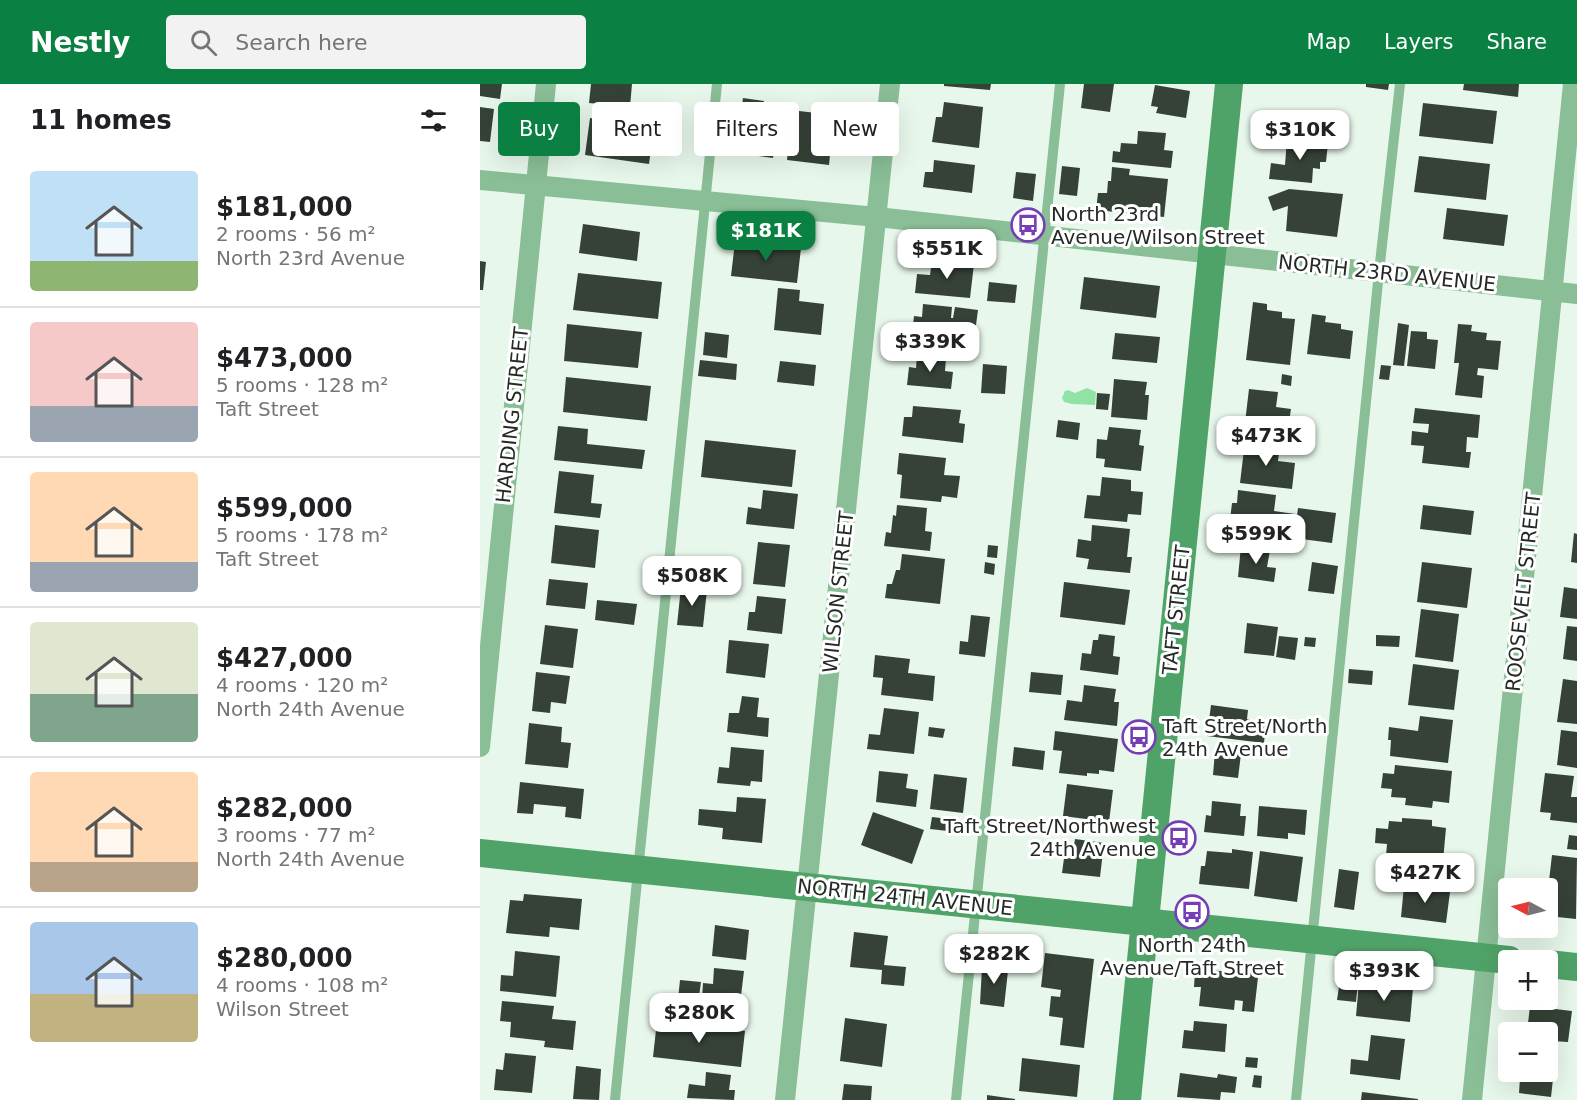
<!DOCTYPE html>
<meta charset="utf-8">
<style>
:root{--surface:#fff;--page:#f2f2f2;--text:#202124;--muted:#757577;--line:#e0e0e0;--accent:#0b8043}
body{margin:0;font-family:"DejaVu Sans",sans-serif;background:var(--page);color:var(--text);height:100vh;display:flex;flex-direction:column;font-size:22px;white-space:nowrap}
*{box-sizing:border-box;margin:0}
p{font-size:20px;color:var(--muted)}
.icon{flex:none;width:33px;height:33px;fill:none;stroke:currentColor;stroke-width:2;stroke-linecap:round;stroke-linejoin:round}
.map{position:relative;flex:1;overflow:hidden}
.panel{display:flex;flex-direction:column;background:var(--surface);width:480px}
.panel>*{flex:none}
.hud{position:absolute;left:18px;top:18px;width:570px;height:54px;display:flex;gap:12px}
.needle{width:39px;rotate:277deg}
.controls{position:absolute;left:1018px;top:794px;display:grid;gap:12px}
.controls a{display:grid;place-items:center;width:60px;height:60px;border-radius:6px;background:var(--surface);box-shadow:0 6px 24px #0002;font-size:30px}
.price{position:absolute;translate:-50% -51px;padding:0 14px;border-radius:12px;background:#fff;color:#222;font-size:20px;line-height:39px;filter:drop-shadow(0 2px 3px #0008)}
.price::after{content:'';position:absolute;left:50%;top:36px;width:18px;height:14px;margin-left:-9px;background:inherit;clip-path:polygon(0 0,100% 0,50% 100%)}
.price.on{background:var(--accent);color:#fff}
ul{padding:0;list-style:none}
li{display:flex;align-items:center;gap:18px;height:150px;padding:0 30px}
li+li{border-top:2px solid var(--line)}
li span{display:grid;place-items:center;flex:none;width:168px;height:120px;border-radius:6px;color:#555}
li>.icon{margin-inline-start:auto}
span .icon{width:72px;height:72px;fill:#fffc;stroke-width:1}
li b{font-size:26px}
h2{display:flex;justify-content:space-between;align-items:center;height:72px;padding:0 30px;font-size:26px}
.pill{padding:0 21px;border-radius:6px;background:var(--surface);box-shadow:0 6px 24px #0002;font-size:21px;line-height:54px}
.pill.on{background:var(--accent);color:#fff}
header{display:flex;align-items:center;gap:36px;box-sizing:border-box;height:84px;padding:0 30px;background:var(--accent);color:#fff}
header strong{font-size:28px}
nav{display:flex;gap:33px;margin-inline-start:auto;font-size:21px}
.search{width:420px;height:54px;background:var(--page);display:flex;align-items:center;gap:15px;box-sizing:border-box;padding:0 21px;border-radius:6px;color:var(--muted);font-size:22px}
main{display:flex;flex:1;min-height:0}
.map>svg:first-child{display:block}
.water{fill:#91e2a5}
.building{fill:#364238}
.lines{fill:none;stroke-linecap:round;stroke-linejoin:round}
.lane{stroke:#8abe96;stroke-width:10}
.street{stroke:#8abe96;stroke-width:20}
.secondary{stroke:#50a368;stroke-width:28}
.labels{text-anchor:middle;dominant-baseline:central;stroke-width:6;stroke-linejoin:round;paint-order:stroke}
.poi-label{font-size:20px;fill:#252a26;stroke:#fff;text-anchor:start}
.street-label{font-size:20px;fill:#252a26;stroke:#fff}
</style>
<header>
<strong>Nestly</strong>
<div class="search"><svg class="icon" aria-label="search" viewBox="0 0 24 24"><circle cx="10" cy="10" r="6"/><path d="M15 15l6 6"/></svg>Search here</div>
<nav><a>Map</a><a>Layers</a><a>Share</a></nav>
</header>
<main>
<section class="panel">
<h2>11 homes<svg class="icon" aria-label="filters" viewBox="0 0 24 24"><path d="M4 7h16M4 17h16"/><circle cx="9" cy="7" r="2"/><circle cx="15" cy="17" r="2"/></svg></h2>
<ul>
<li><span style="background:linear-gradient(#bfe0f5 75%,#8fb573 0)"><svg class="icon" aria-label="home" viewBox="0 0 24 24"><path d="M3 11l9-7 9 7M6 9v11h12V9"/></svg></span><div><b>$181,000</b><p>2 rooms · 56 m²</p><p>North 23rd Avenue</p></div></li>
<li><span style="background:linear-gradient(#f6c9c9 70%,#9aa5b1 0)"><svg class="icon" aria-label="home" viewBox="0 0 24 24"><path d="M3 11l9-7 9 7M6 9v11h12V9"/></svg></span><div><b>$473,000</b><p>5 rooms · 128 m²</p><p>Taft Street</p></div></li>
<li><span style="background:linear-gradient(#ffd9b3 75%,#9aa5b1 0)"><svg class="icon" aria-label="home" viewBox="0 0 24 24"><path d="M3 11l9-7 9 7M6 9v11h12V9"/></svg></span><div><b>$599,000</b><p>5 rooms · 178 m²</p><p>Taft Street</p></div></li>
<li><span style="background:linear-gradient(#dfe7d0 60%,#7fa58c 0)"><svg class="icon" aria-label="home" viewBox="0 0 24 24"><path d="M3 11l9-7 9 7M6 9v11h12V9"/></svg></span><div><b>$427,000</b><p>4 rooms · 120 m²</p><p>North 24th Avenue</p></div></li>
<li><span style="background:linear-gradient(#ffd9b3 75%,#b9a48a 0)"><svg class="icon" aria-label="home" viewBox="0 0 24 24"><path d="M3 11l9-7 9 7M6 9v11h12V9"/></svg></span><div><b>$282,000</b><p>3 rooms · 77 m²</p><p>North 24th Avenue</p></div></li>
<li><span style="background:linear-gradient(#a9c7e8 60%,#c2b280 0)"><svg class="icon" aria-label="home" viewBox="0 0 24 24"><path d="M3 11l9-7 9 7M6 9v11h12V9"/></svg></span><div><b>$280,000</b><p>4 rooms · 108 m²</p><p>Wilson Street</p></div></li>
</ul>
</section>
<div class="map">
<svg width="1097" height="1016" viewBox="0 0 1097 1016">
<rect width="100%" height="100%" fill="#e8f7eb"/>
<path class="water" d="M607,304L616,308L615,321L592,320L584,318L582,314L585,307L588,306L595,309Z"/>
<path class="building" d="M0,0H22L20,15L0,12Z
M111,0H152L150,23L109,19Z
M464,0H511L510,6L464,2Z
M604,0H634L630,28L601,24Z
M886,0H909L908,6L886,3Z
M984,0H1039L1038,13L983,6Z
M675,1L710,7L706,34L676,29L678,23L671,22Z
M263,14L284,17L281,37L298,39L293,74L242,67L248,27L261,29Z
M464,18L503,23L499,64L452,58L456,33H462Z
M943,19L1017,27L1013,60L939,52Z
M0,23L14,25L10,58L0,57Z
M319,27L354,31L349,81L307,76L310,46H316Z
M110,34L174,43L169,80L105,71Z
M658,47L686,49L684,66L693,67L691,84L632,78L633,67L640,68L641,59L657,60Z
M807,55L848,59L846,78H840V85L833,84L832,99L789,95L791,79L805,81Z
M939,72L1010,80L1006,116L934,108Z
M454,76L495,81L492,109L443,103L445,88H453Z
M582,82L600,84L597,112L579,110Z
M632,83L650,85L649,91L688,95L684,133L616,126L618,109H627L628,97H631Z
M536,88L556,90L553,117L533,114Z
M809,105L863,110L857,153L806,147L808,122L793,127L788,113Z
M967,124L1028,131L1024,162L963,155Z
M103,140L160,148L157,177L99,169Z
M255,158L321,164L317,199L251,192Z
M452,176L494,180L490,214L435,209L437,190L450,191Z
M0,177L6,178L3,206H0Z
M98,189L182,198L178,235L93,226Z
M604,193L680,202L676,234L600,225Z
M509,198L537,201L535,219L507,217Z
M298,204L320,206L319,217L344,220L341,251L294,246Z
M773,218L787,220V226L802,228V234L815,235L810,281L766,276Z
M443,220L472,223L471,234H473L475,223L498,226L494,256L483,255V262L464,260L465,253L432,250L434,232L442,233Z
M832,230L846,232L845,238L861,240V245L873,247L870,275L827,270Z
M918,239L929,241L924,282L913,281Z
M87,240L162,248L158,284L84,277Z
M978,240L992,241L991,247L1007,249L1006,256L1021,257L1018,286L998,284L997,291L1004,292L1002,314L975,311L979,279H974Z
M931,247L947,248V255L958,256L955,285L927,282Z
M225,248L249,251L247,274L223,271Z
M635,249L680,253L677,279L632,275Z
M437,272L466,274L465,287L473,288L471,305L427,301L429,283L436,284Z
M220,276L257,280L256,296L218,292Z
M300,277L336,281L334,302L297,298Z
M503,280L527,282L525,310L501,309Z
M901,281L911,282L909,296L899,295Z
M802,290L812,292L811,302L801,300Z
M86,293L171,302L167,337L83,328Z
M634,295L667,298L665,311H669L667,336L631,333Z
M769,305L798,308L796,323L811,325L807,352L764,347Z
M617,309L630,310L628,326L616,325Z
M433,322L481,326L479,339L485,340L483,359L422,352L424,333H432Z
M935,324L1000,331L998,354L987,353L986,368H991L989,384L942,379L944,362L931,361L932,347L948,349L949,340L933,339Z
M578,336L600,339L598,356L576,353Z
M78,342L108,345L107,360L165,366L162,385L74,376Z
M629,343L661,346L659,361L664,362L661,387L624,383L625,375L616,374L617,355L627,356Z
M225,356L316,366L312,403L221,393Z
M765,357L800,361L798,377L815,379L812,405L760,399Z
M419,369L466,374L464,391L480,392L477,414L462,412L461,418L420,414L422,391L417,390Z
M79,387L114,391L111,419L122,420L120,434L74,429Z
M622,393L651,396V407L663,408L661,431L648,430L647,438L604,434L607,411L620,412Z
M283,406L318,410L314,445L266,440L268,423L281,425Z
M758,406L796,411L794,427L815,430L813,444L750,436L752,419H757Z
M417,421L447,424L445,447L452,448L450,467L404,462L406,448L411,449L413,431L416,432Z
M943,421L994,427L991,451L940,445Z
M818,424L856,429L852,459L814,454Z
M75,441L119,446L115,484L71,479Z
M612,441L650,445L647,473H652L650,489L607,485L609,475L596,473L598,455L611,457Z
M1094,449L1097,450V479L1091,478Z
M278,458L310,461L305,503L273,500Z
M508,461L518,462L517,474L507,473Z
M761,462L790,466L787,483L796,484L794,498L758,493Z
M422,470L465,475L460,520L405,514L407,500H412L416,486H420Z
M505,478L515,480L514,491L504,489Z
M832,478L858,482L854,510L828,507Z
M942,478L992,484L987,524L937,518Z
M69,495L108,499L105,525L66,521Z
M584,498L650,506L645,541L580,533Z
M201,503L227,506L223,543L197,541Z
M1084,503L1097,505V535L1080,533Z
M277,512L306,515L302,550L267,546L269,528H275Z
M117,516L157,520L154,541L115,536Z
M941,525L979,530L973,578L935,573Z
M491,531L510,533L505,573L479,570L480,557L488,558Z
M767,539L798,543L794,572L764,569Z
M65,541L98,545L93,584L60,580Z
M1087,542L1097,543V577L1083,575Z
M619,550L635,552L633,572L640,573L638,591L600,586L602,569L611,570L613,556H618Z
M896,551L920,552L919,563L896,562Z
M799,552L818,554L815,576L796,573Z
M825,553L836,554L835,563L824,562Z
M249,556L289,560L285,594L246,589Z
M395,571L430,575L428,589L455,592L453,617L401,611L403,594L393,593Z
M933,580L979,586L974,626L928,621Z
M869,585L893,587L892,601L868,599Z
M56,588L90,592L86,620L71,618L70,629L52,627Z
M551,588L583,591L581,611L549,608Z
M1083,595L1097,597V640L1077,638Z
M604,601L636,605L634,618H639L637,642L584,636L587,616L602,618Z
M262,612L279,614L277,633L289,634L288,653L247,648L249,629H259Z
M731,621L768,626L767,635L786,638L784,659L727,652Z
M404,624L439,628L434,670L387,665L389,650L400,651Z
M940,632L973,636L968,679L910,672L911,656H908L909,643L938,647Z
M49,639L82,643L81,658L91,659L88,684L45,680Z
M449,643L465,645L463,654L448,652Z
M1081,646L1097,648V684L1077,681Z
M575,647L638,655L634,688L619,686V690L607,689V692L579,689L582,667L573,666Z
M251,663L284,666L282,698L271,697L270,702L237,699L239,683L249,684Z
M534,663L565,667L563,686L532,682Z
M735,667L761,670L758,694L733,691Z
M915,681L972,687L969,719L953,717L952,724L925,721L926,714L911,713L912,705L901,704L903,689L914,690Z
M399,687L428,690L426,704L438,706L436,723L396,718Z
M1065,689L1094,692L1091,713H1097V739L1070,736L1071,729L1060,728Z
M454,690L487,694L483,729L450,725Z
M40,698L104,705L101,735L85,733L86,723L54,720L53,730L37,729Z
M587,700L633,706L629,738L583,732Z
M257,713L286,715L282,759L242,755L243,744L218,741L219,725L256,728Z
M732,717L761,720L760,732H766L764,752L724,748L726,731L731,732Z
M779,722L827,726L825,751L808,749V755L777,752Z
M393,728L444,746L432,780L381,761Z
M452,733L469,735L468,747L450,745Z
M922,734L952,736V742L966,744L963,777L906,772L907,760L895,759L896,744L908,745L909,737L922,738Z
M1089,751L1097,752V766L1087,765Z
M595,755L624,759L620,793L582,789L585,767L593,768Z
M752,765L773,768L769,805L719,800L721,782H725L727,767L752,769Z
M780,767L823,773L817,818L774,812Z
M1072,771L1097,774L1096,835L1068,832V804H1061L1062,796L1069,797Z
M859,785L879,788L874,826L854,823Z
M924,802L970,808L966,839L921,833Z
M44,810L102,815L99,846L70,843L69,853L26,849L30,816L43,817Z
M235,841L269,846L266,876L232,872Z
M374,848L408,852L404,881L426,883L424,902L401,900L402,886L370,883Z
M35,867L80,872L76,913L20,907L21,891L33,892Z
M565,869L614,875L604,964L580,961L583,934L569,932L571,912L580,913L581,906L561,903Z
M510,875L521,876L520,886L528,887L524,923L500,920L502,883L510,884Z
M234,884L264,887L261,912L265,913L264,932L221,928L223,899L233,900Z
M767,884L779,885L774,928L762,927L763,917L755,916L754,926L719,922L721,903H714L715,887L723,888V885L767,890Z
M200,896L221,898L217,928L197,925Z
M860,896L878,898L876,918L857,916Z
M879,898L933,904L930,938L876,932Z
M22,917L74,922L72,935L96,937L93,966L64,963L65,957L30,953L31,938L20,937Z
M1050,922L1092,927L1088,958L1072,957V964H1076L1074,978H1068V948H1047Z
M365,934L407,940L402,983L360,977Z
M177,937L265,947L261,983L173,973Z
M714,937L747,940L745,968L702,964L704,946L713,947Z
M891,951L925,955L920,996L870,990L871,975L888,977Z
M25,969L56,972L52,1009L14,1006L16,985L23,986Z
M766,973L778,974L777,984L765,983Z
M542,974L600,981L597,1013L539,1007Z
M96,982L121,985L119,1016L93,1015Z
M1068,986H1074L1071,1013L1039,1009L1040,994L1048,995L1049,987Z
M226,988L251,991L249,1006H255L254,1016L207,1014L209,1000L225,1002Z
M700,989L737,994L738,990L757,993L755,1009L741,1008L740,1016L697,1013Z
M774,991L782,992L781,1004L772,1003Z
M364,1000L392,1002L391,1016H362Z
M882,1008L938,1015V1016H881Z
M507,1011L535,1015V1016H507Z"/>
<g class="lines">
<path class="lane" d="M135,1016L237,0
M476,1016L580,0
M816,1016L899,188L920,0"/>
<path class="street" d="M0,96L397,133L1097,210
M0,663L66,0
M305,1016L410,0
M992,1016L1093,0"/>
<path class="secondary" d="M0,769L1029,876
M1068,880L1097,883
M647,1016L749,0"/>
</g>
<defs>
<symbol id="bus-ring" viewBox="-11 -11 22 22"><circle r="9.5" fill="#fff" stroke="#753eb4" stroke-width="1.5"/><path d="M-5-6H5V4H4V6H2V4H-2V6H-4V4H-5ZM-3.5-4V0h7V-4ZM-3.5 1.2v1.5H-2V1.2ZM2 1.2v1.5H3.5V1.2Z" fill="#753eb4"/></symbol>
</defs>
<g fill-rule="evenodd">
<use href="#bus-ring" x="529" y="122" width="38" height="38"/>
<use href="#bus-ring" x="640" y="634" width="38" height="38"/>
<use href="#bus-ring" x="680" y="735" width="38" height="38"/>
<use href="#bus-ring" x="693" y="809" width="38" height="38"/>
</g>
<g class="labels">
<g class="poi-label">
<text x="571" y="130">North 23rd<tspan x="571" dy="23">Avenue/Wilson Street</tspan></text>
<text x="682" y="642">Taft Street/North<tspan x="682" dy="23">24th Avenue</tspan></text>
<text x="676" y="742" text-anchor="end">Taft Street/Northwest<tspan x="676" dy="23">24th Avenue</tspan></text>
<text x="712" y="861" text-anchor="middle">North 24th<tspan x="712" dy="23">Avenue/Taft Street</tspan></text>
</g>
<g class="street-label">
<text transform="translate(907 189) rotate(6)">NORTH 23RD AVENUE</text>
<text transform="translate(32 331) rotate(-84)">HARDING STREET</text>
<text transform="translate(358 508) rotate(-84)">WILSON STREET</text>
<text transform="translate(1043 508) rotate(-84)">ROOSEVELT STREET</text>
<text transform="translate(696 526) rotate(-84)">TAFT STREET</text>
<text transform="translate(425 813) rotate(6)">NORTH 24TH AVENUE</text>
</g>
</g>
</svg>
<div class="controls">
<a><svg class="needle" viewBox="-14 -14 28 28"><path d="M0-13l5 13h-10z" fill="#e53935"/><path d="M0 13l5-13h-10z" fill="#757577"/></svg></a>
<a>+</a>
<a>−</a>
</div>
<b class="price" style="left:820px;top:77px">$310K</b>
<b class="price on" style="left:286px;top:178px">$181K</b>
<b class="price" style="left:467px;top:196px">$551K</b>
<b class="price" style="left:450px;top:289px">$339K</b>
<b class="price" style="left:786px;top:383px">$473K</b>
<b class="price" style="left:776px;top:481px">$599K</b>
<b class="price" style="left:212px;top:523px">$508K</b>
<b class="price" style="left:945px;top:820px">$427K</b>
<b class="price" style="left:514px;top:901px">$282K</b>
<b class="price" style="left:904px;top:918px">$393K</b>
<b class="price" style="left:219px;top:960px">$280K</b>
<div class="hud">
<a class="pill on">Buy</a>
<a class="pill">Rent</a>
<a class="pill">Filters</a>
<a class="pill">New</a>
</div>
</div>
</main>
